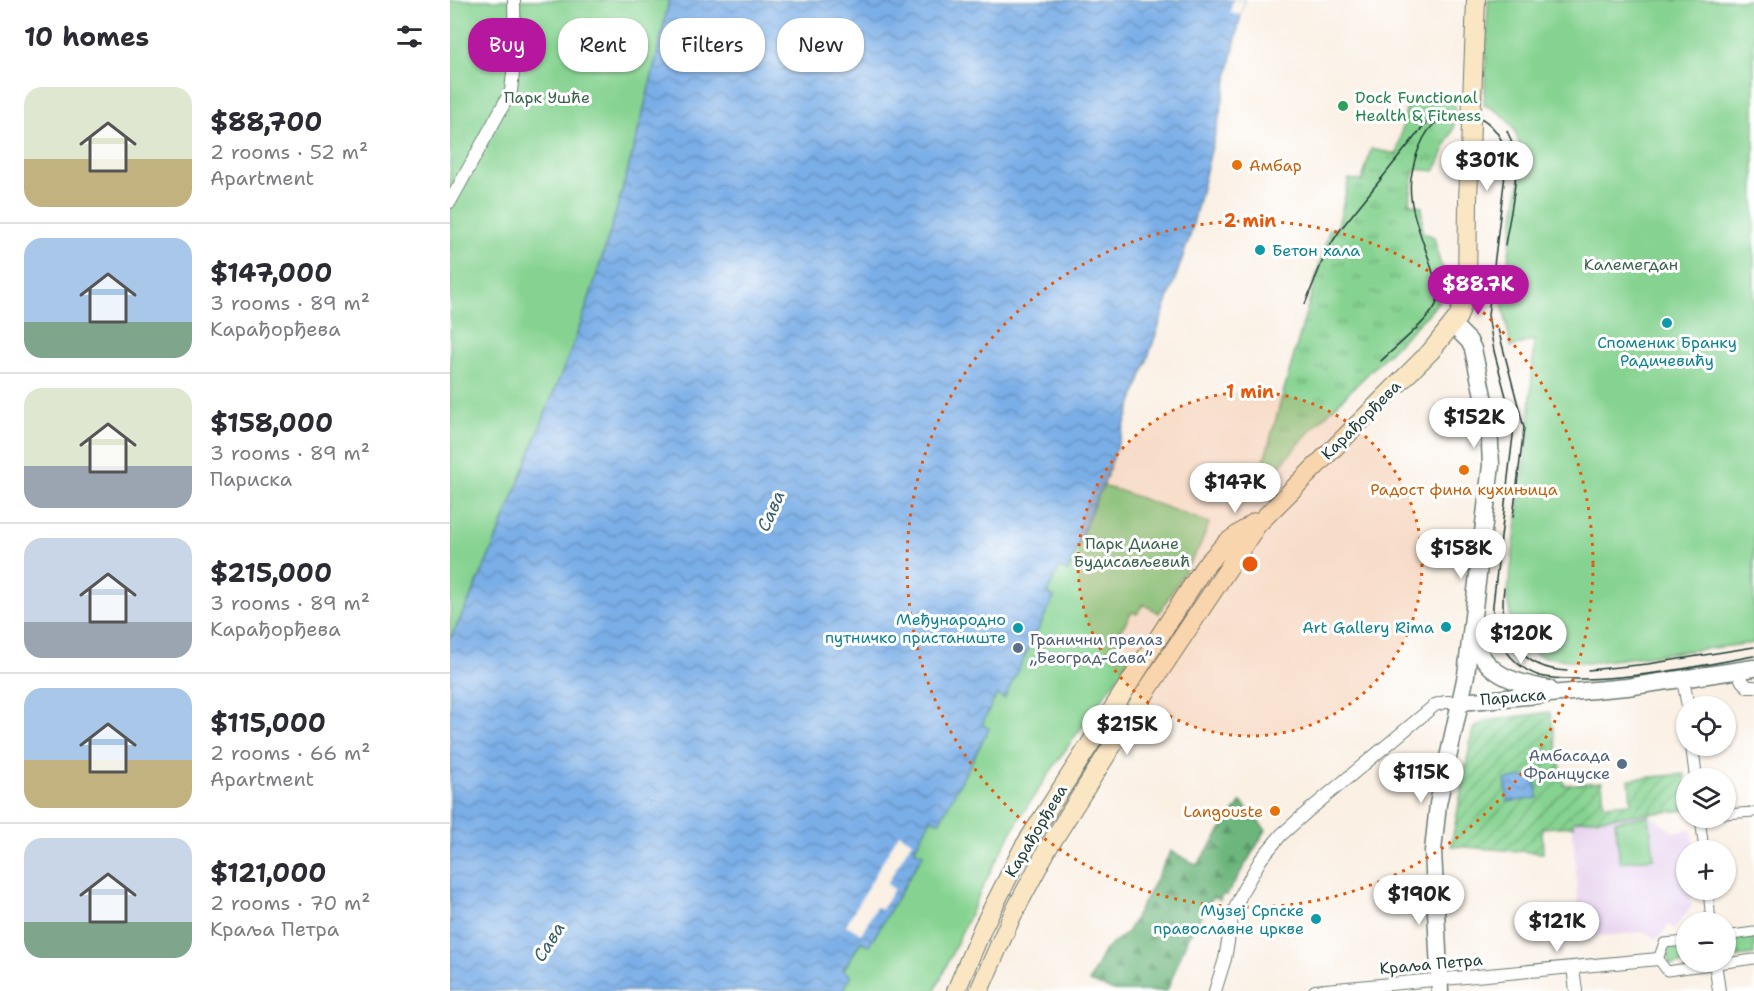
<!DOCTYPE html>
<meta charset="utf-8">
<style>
:root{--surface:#fff;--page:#f7f7f7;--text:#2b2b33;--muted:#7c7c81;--line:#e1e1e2;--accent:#b5179e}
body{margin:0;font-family:"Shantell Sans",sans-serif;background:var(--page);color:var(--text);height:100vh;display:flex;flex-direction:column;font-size:22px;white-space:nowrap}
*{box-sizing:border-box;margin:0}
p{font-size:20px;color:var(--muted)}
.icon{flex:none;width:33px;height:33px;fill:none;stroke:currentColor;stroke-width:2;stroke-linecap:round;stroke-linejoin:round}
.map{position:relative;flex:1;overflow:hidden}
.side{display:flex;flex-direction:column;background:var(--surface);width:450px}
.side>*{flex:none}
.guide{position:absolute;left:18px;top:18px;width:570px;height:54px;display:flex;gap:12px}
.fabs{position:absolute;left:1226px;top:696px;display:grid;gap:12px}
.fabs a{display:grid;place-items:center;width:60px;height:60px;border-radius:50%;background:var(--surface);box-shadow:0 2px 4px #0004;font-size:30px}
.price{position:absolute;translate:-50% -51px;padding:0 14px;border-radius:21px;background:#fff;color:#222;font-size:20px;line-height:39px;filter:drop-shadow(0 2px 3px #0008)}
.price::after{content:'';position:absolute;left:50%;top:36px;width:18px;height:14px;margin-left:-9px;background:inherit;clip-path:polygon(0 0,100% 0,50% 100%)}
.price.current{background:var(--accent);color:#fff}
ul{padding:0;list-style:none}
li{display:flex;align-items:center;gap:18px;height:150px;padding:0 24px}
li+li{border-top:2px solid var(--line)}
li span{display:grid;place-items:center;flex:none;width:168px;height:120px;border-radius:18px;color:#555}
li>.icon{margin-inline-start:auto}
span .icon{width:72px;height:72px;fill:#fffc;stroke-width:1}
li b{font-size:26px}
h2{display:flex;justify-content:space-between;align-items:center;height:72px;padding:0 24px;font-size:26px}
.chip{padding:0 21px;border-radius:24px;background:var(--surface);box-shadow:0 2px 4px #0004;font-size:21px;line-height:54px}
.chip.current{background:var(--accent);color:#fff}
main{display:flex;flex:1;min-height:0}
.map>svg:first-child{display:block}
.built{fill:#e7d2ef}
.grass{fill:url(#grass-tufts);stroke:#528862;stroke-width:1.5}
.forest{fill:url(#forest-firs);stroke:#467958;stroke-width:1.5}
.park{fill:#86d391;stroke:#528862;stroke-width:1.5}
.garden{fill:url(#garden-furrows);stroke:#528862;stroke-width:1.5}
.water{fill:url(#water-waves);stroke:#4c768e;stroke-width:1.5}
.pier{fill:#faf0e4}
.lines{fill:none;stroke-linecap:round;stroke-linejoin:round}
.pedestrian-casing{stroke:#6c7c72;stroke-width:11}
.minor-casing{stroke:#6c7c72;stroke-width:14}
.tertiary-casing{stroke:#6c7c72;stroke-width:19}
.secondary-casing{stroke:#6c7c72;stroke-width:20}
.pedestrian{stroke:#fff;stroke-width:9}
.minor{stroke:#fff;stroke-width:12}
.tertiary{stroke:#fff;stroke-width:16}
.secondary{stroke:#fbe6c4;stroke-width:18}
.tram{stroke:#1f3d34;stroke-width:1.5}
.ring{fill:none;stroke:#e8590c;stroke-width:3;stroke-dasharray:3 6}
.leisure-dot{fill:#2e9e5b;stroke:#fff;stroke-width:2}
.food-dot{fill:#e8710a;stroke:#fff;stroke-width:2}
.culture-dot{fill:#0f9aa8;stroke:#fff;stroke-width:2}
.service-dot{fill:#5c6f8a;stroke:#fff;stroke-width:2}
.labels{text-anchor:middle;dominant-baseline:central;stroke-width:6;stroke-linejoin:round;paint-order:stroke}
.park-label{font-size:16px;fill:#39624b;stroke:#fff}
.leisure-label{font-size:16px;fill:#27864d;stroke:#fff;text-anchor:start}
.food-label{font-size:16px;fill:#c56008;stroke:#fff;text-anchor:start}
.culture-label{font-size:16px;fill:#0d838f;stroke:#fff;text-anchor:end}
.street-label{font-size:16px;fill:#1f3d34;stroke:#fff}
.service-label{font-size:16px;fill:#4e5e75;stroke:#fff;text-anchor:start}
.water-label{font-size:18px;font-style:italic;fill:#3a5f6a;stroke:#fff}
.centre{fill:#e8590c;stroke:#fff;stroke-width:3}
.ring-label{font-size:18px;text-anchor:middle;font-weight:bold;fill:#e8590c;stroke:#fff;stroke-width:6;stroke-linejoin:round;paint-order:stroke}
</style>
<main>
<section class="side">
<h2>10 homes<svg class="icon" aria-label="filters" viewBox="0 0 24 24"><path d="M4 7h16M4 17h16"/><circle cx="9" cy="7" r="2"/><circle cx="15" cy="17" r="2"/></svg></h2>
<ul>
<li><span style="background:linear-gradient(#dfe7d0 60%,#c2b280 0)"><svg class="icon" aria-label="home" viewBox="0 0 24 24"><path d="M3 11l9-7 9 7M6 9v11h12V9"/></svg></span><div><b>$88,700</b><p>2 rooms · 52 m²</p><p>Apartment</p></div></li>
<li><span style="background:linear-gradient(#a9c7e8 70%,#7fa58c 0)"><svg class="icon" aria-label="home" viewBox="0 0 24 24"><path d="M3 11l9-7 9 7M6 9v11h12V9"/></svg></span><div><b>$147,000</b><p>3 rooms · 89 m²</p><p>Карађорђева</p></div></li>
<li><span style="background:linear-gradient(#dfe7d0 65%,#9aa5b1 0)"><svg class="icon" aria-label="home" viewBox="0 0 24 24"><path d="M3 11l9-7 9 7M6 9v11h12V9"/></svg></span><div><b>$158,000</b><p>3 rooms · 89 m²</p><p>Париска</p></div></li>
<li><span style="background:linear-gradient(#c9d6e8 70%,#9aa5b1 0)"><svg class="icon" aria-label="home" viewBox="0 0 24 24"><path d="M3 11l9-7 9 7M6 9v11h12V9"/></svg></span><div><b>$215,000</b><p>3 rooms · 89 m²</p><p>Карађорђева</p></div></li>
<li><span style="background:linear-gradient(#a9c7e8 60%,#c2b280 0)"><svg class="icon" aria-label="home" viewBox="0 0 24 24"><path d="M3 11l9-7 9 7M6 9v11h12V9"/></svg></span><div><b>$115,000</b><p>2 rooms · 66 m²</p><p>Apartment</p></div></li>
<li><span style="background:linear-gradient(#c9d6e8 70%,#7fa58c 0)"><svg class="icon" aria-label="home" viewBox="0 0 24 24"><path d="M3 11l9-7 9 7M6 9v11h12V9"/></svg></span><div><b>$121,000</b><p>2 rooms · 70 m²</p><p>Краља Петра</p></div></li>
</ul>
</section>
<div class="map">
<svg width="1304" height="991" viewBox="0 0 1304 991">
<defs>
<pattern id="grass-tufts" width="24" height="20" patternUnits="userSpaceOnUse" patternTransform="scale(1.5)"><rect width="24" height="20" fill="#86d391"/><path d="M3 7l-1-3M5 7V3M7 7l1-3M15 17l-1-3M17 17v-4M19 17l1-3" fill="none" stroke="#6dac77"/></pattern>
<pattern id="forest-firs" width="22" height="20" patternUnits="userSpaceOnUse" patternTransform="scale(1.5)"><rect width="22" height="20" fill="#6cb57b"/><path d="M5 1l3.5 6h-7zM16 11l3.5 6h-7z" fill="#589466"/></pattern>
<pattern id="garden-furrows" width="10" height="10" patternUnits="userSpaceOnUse" patternTransform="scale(1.5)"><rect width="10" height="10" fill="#86d391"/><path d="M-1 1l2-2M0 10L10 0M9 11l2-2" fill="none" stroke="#6dac77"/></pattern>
<pattern id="water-waves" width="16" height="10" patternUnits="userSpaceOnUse" patternTransform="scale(1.5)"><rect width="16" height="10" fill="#7aaee7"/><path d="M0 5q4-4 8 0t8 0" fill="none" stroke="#638fbc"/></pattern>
</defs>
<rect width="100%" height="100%" fill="#fff"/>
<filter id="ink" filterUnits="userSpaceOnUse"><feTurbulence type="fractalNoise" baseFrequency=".0167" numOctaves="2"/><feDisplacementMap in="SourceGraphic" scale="12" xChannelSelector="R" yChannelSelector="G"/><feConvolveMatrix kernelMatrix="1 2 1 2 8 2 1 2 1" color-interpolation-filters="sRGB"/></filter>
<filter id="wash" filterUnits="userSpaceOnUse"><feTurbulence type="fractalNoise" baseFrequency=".008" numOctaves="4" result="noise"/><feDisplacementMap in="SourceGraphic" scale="24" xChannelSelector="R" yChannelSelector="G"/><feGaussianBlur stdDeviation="1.35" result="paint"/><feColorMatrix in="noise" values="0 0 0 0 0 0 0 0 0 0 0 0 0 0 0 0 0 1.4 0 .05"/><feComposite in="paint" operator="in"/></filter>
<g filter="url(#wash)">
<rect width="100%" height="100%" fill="#faf0e4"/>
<path class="built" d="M1198,814L1223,832L1241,830L1245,850H1236V890H1248L1238,901L1243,905L1224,929L1219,925L1207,940L1195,932L1131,938L1122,821Z"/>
<path class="grass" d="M1005,99L1004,127L985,171L965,169L959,203L972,207V232L984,237L990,263L1000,280L991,298L981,311L860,431L828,468H812L880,228L887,230L899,179L912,181L921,149L947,154L958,100Z
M1304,936V955L1280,958L1277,940Z
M1236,945V962H1250L1219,965L1217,947Z"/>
<path class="forest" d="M791,802L816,830L777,895H772L770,900L763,897L738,937L717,991H664L639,982L654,951L678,931L721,851L747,865Z"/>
<path class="park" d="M0,0H219C197,105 169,209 135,311C123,349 106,385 92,422C64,495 37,569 0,639Z
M1038,0H1304V643L1137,663L1089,656L1074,645L1063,628L1057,599L1079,429L1084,340L1061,347L1052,301L1073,158C1067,132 1061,114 1034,105Z
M654,484L655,487L671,491L759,523L750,546L709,613L693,604L687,614L682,612L670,631L674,634L668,645L683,655C645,710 603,764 568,821C536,875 511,934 485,991H392L401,976L393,971L411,941L419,945L473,854L464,850L481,818L489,822L539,729L531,724L547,694L554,698L604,597L597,593L609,568L618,571L643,506Z
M1199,816L1204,858L1170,862L1165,821Z"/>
<path class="garden" d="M1100,712L1114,785L1152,782L1154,805L1181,803L1179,779L1235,774L1236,810L1123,821V826L1092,828L1093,853L1001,846L1023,729L1035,721Z"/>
<path class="water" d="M219,0H794L768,122L740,236L654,484L643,506L618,571L609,568L597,593L604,597L554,699L547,694L532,724L539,729L489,822L481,819L464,850L473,854L419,946L411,941L393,970L401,976L392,991H0V639C37,569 64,495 92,422C106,385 123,349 135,311C169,209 197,105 219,0Z
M1085,775L1088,798L1058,802L1055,780Z"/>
<path class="pier" d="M783,0H794L791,15L780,13Z
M449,833L462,841L437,884L444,889L432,909L426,907L411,934L396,925Z"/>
</g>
<g filter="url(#ink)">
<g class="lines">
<defs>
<path id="pedestrian" d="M1275,814L1304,812
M1250,818L1254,850
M1258,890L1261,922
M1275,936L1304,932
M1236,941L1214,943L1208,959L1217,971L1304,959"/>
<path id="minor" d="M0,202L61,91L65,55L64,0
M1287,670L1292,681L1298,687H1304
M1233,680L1238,706
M1242,746L1246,778
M1123,967L1126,991
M1266,969L1269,991
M765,991L775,959L783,913L793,890L811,859L831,835L857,812L985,705L995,702H1011
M865,991L1208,959"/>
<path id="tertiary" d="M1023,636C1034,675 1062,682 1099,689
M1011,702L1177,687L1304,668
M990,991L983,851L988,804L1016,675L1041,465L1039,424L1023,349L1019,341L1003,325"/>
<path id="secondary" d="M506,991L533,927L573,848L754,567L776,543L805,522
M529,991L562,916L598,848L696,692L807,525L981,351L1008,317L1017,292L1018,200L1026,0"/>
</defs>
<use href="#pedestrian" class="pedestrian-casing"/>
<use href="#minor" class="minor-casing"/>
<use href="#tertiary" class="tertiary-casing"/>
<use href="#secondary" class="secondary-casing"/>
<use href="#pedestrian" class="pedestrian"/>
<use href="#minor" class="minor"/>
<use href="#tertiary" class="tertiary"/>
<use href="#secondary" class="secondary"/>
<path class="tram" d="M1055,245C1060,211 1075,163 1057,131
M855,304L876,252L890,230L980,118
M1048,329L1074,428L1063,517
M931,361C943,349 983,317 987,302C990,290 984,278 981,266C973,239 957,207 961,178C964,159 972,132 988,121C1018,98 1053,126 1057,158L1038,315L1044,351L1064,427L1043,605C1041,636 1060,666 1090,676C1105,680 1121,679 1136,679C1192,678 1248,666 1304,656
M1054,588C1048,634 1069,668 1117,671
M1138,670L1198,664L1304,647"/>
</g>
</g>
<circle cx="800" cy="564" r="172" fill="#e8590c" fill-opacity=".12"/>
<g class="ring">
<circle cx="800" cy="564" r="172"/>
<circle cx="800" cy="564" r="343"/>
</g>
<circle class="leisure-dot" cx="893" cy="106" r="6"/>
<g class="food-dot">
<circle cx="787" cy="165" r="6"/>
<circle cx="1014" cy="470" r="6"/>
<circle cx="825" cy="811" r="6"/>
</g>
<g class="culture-dot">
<circle cx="810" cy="250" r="6"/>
<circle cx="1217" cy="323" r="6"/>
<circle cx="996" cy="627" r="6"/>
<circle cx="568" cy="628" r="6"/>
<circle cx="866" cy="919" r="6"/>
</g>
<g class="service-dot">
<circle cx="568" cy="648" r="6"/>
<circle cx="1172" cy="764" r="6"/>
</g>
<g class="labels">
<g class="park-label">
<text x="97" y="97">Парк Ушће</text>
<text x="1181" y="264">Калемегдан</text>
<text x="682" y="543">Парк Диане<tspan x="682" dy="18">Будисављевић</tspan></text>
</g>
<g class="leisure-label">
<text x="905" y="97">Dock Functional<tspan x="905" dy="18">Health &amp; Fitness</tspan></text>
</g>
<g class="food-label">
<text x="799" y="165">Амбар</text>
<text x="1014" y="489" text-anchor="middle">Радост фина кухињица</text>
<text x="813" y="811" text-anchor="end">Langouste</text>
</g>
<g class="culture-label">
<text x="822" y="250" text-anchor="start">Бетон хала</text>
<text x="1217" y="342" text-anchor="middle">Споменик Бранку<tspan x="1217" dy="18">Радичевићу</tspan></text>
<text x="556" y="619">Међународно<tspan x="556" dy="18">путничко пристаниште</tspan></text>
<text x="984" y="627">Art Gallery Rima</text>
<text x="854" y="910">Музеј Српске<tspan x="854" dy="18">православне цркве</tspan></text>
</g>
<g class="street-label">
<text transform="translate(911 420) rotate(-45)">Карађорђева</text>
<text transform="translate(1063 697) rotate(-5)">Париска</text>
<text transform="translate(586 831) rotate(-59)">Карађорђева</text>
<text transform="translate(981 964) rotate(-5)">Краља Петра</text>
</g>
<g class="service-label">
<text x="580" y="639">Гранични прелаз<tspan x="580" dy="18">„Београд-Сава”</tspan></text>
<text x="1160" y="755" text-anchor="end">Амбасада<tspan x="1160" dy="18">Француске</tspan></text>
</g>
<g class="water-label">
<text transform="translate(321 511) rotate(-66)">Сава</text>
<text transform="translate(99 942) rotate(-58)">Сава</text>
</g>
</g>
<circle cx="800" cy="564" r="9" class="centre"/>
<g class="ring-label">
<text x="800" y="227">2 min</text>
<text x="800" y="398">1 min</text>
</g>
</svg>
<div class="fabs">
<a><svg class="icon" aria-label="locate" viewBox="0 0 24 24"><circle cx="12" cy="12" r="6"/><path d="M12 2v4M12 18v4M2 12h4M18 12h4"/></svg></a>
<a><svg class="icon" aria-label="layers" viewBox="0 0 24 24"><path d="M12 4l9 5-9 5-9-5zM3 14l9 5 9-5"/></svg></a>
<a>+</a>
<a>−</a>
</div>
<b class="price" style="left:1037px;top:192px">$301K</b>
<b class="price current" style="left:1028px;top:316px">$88.7K</b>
<b class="price" style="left:1024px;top:449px">$152K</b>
<b class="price" style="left:785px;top:514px">$147K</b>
<b class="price" style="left:1011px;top:580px">$158K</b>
<b class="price" style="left:1071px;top:665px">$120K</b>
<b class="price" style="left:677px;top:756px">$215K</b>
<b class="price" style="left:971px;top:804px">$115K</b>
<b class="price" style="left:969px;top:926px">$190K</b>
<b class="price" style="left:1107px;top:953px">$121K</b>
<div class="guide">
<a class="chip current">Buy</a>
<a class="chip">Rent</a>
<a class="chip">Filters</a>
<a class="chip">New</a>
</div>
</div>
</main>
